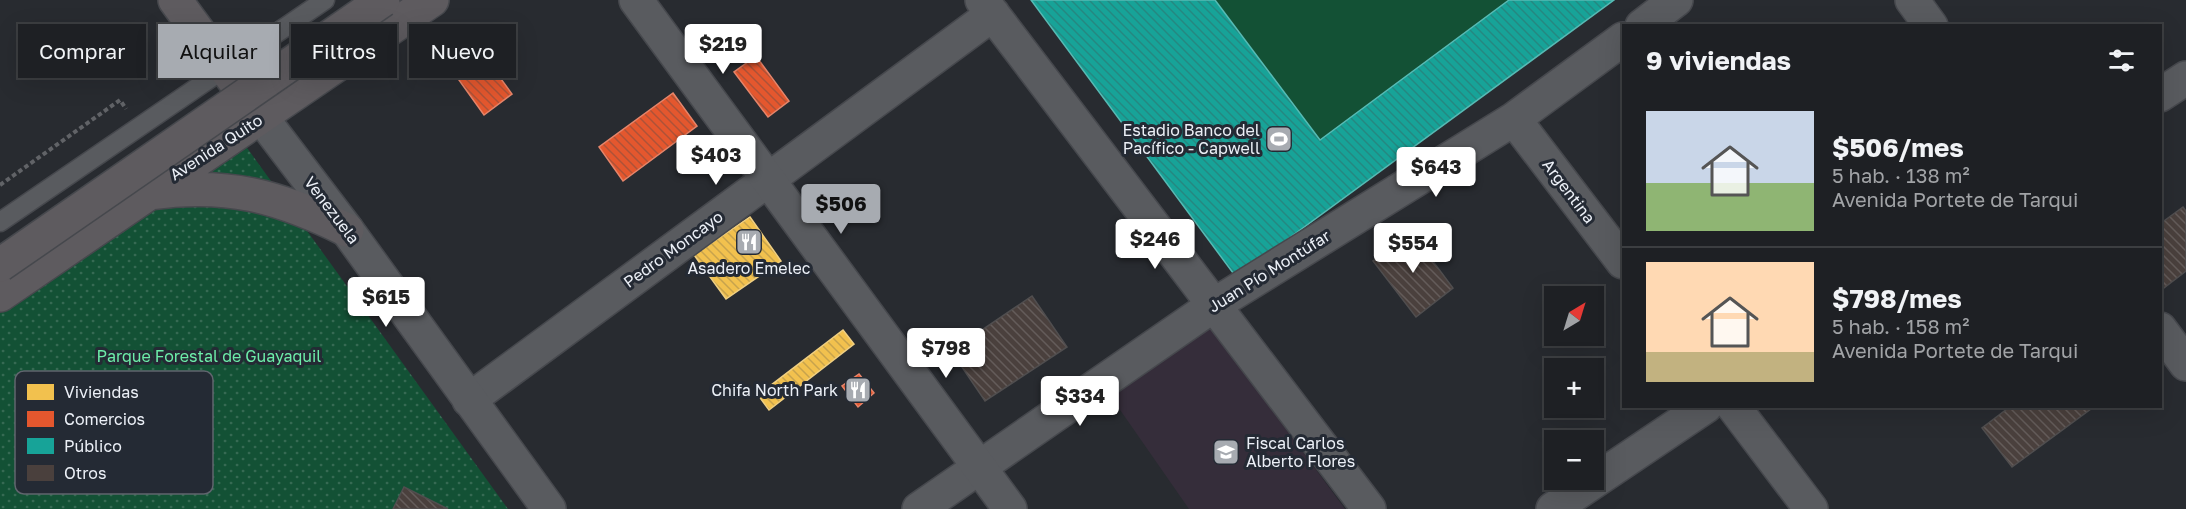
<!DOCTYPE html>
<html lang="es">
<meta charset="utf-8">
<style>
:root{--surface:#1e2024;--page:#26282c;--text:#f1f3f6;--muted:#a1a3a6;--line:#3c3e41;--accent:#a7abb1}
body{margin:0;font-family:"Golos Text",sans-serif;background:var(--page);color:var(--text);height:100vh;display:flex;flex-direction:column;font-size:22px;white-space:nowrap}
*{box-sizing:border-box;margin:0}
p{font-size:20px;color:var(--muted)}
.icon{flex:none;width:33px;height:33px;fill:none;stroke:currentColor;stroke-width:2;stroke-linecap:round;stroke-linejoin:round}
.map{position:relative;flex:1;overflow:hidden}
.details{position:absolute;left:1622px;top:24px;width:540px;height:384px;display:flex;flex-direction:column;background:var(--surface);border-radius:0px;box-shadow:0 6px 24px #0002,0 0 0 2px var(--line)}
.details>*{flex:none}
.hud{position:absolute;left:18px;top:24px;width:570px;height:54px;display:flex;gap:12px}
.needle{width:39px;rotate:38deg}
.tools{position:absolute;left:1544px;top:286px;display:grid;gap:12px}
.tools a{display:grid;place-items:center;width:60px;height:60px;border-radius:0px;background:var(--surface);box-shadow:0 6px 24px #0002,0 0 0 2px var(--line);font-size:30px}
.price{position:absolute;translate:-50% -51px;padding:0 14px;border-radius:6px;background:#fff;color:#222;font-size:20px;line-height:39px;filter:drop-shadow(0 2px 3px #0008)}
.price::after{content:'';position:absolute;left:50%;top:36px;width:18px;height:14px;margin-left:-9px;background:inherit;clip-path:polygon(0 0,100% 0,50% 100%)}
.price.active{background:var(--accent);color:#111}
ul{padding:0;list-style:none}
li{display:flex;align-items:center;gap:18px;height:150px;padding:0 24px}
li+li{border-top:2px solid var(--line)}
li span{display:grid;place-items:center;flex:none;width:168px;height:120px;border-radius:0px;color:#555}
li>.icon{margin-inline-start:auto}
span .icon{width:72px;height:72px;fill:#fffc;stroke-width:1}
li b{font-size:26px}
h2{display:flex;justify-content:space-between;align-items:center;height:72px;padding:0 24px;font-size:26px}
.tag{padding:0 21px;border-radius:0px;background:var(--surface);box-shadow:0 6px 24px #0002,0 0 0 2px var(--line);font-size:21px;line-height:54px}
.tag.active{background:var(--accent);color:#111}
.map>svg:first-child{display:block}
.education{fill:#352d3a}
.grass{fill:#135135}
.park{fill:url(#park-dots)}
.homes{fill:url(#homes-back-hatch);stroke:#f0cf81;stroke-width:1.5}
.shops{fill:url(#shops-back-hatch);stroke:#e6856a;stroke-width:1.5}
.public{fill:url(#public-back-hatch);stroke:#57bab4;stroke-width:1.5}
.building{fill:url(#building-back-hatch);stroke:#504e4f;stroke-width:1.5}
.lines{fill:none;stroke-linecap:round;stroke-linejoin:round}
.service-casing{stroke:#46484d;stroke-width:21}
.minor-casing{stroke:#46484d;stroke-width:36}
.tertiary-casing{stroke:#46484d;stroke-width:36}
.primary-casing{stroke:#46484d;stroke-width:36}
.path{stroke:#616367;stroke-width:4;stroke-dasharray:4.5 3;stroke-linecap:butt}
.service{stroke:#595b5f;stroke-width:18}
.minor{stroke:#595b5f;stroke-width:33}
.tertiary{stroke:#595b5f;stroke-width:33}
.primary{stroke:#5e5b5f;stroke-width:33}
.primary-bridge-casing{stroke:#46484d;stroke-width:36;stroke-linecap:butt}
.primary-bridge{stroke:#5e5b5f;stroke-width:33}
.labels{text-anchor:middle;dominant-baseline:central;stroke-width:6;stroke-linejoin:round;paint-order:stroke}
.poi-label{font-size:16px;fill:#ecf0f7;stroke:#242a34;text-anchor:end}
.street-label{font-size:16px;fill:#ecf0f7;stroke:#242a34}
.park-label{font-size:16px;fill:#6deda9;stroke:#242a34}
.key{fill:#242a34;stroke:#60656e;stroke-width:1.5}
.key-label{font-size:16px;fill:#ecf0f7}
</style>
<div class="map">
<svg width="2186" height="509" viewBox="0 0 2186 509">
<defs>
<pattern id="park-dots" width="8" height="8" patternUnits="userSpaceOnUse" patternTransform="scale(1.5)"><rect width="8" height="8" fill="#135135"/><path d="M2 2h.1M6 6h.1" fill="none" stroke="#366a53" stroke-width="1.8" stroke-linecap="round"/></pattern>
<pattern id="homes-back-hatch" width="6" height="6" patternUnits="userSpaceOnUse" patternTransform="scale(1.5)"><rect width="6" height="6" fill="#f2c14e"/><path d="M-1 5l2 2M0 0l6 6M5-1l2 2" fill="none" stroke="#c7a34d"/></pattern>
<pattern id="shops-back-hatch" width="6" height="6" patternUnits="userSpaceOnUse" patternTransform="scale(1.5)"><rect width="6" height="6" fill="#e4572e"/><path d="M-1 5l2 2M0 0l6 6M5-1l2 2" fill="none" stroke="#ad5238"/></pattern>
<pattern id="public-back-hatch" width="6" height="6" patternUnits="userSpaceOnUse" patternTransform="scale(1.5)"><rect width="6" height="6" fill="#17a398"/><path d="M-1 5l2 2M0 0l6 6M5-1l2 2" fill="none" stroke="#258881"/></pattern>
<pattern id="building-back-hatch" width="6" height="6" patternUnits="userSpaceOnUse" patternTransform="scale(1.5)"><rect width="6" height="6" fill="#4a403d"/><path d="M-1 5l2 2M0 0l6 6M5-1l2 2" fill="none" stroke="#645c5a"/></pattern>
</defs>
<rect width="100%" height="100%" fill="#282b30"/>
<path class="education" d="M1208,323L1345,509H1189L1109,394Z"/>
<path class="grass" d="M1031,0H1614L1236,277Z"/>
<path class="park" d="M245,145L508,509H0V313Z"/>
<path class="homes" d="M750,217L781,261L726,299L694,255Z
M843,330L854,344L769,410L758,395Z"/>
<path class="shops" d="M469,35L512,94L484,115L441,55Z
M756,56L789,101L768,117L734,72Z
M673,93L697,126L623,181L599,147Z
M859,374L874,393L858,407L842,386Z"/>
<path class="public" d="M1031,0H1215L1320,140L1509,0H1614L1236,277Z"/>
<path class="building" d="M2183,207L2186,211V271L2160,291V224Z
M1411,232L1453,288L1416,317L1373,261Z
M1032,296L1067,347L985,401L951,351Z
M2011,406H2095L2012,467L1982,428Z
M404,487L448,509H393Z"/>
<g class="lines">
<defs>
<path id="service" d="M0,222L325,0"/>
<path id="minor" d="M982,0L1369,509
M1912,0L1931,26
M1642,26L1676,0
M2160,95L2186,78
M1514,119L1623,262
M2160,329L2186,364
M469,400L993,14
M1733,406L1811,509
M919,509L1214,305L1514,119L1623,39
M1553,509L1706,406"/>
<path id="tertiary" d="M636,0L1010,509
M261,117L347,230L549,509"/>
<path id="primary" d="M175,0L261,117
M150,193C227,182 278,196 347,230
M0,295L432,0"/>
</defs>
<use href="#service" class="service-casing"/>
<use href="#minor" class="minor-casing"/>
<use href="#tertiary" class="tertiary-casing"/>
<use href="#primary" class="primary-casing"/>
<path class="path" d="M0,185L120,100L126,109"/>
<use href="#service" class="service"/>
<use href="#minor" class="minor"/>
<use href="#tertiary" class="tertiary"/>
<use href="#primary" class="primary"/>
<defs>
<path id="primary-bridge" d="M0,265L383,0"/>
</defs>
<use href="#primary-bridge" class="primary-bridge-casing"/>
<use href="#primary-bridge" class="primary-bridge"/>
</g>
<defs>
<symbol id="stadium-square" viewBox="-11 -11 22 22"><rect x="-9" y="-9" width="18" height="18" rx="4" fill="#a7abb1" stroke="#242a34"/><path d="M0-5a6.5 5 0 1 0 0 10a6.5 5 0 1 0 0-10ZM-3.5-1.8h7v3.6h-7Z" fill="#fff"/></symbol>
<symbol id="restaurant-square" viewBox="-11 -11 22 22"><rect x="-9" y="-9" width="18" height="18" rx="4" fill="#a7abb1" stroke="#242a34"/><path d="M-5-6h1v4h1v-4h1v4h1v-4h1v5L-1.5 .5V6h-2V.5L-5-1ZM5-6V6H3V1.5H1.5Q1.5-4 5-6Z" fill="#fff"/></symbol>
<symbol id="school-square" viewBox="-11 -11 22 22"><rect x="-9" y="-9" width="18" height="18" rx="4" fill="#a7abb1" stroke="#242a34"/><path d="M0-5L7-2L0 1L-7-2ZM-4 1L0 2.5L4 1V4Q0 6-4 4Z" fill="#fff"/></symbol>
</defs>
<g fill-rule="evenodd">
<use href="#stadium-square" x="1264" y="124" width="30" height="30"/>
<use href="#restaurant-square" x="734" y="227" width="30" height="30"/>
<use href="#restaurant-square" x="843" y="375" width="30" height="30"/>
<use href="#school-square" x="1211" y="437" width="30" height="30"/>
</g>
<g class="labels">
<g class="poi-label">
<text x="1260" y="130">Estadio Banco del<tspan x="1260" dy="18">Pacífico - Capwell</tspan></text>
<text x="749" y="268" text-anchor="middle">Asadero Emelec</text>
<text x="838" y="390">Chifa North Park</text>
<text x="1246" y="443" text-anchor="start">Fiscal Carlos<tspan x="1246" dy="18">Alberto Flores</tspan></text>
</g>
<g class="street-label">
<text transform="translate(216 147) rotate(-33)">Avenida Quito</text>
<text transform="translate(1569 191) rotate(53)">Argentina</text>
<text transform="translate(332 210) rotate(53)">Venezuela</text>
<text transform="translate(673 249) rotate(-36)">Pedro Moncayo</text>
<text transform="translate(1269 271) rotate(-32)">Juan Pío Montúfar</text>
</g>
<g class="park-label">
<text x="209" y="356">Parque Forestal de Guayaquil</text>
</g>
</g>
<rect x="15" y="371" width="198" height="123" rx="9" class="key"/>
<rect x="27" y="384" width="27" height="16" fill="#f2c14e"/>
<rect x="27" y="411" width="27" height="16" fill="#e4572e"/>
<rect x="27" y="438" width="27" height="16" fill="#17a398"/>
<rect x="27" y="465" width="27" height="16" fill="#4a403d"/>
<g class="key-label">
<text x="64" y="398">Viviendas</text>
<text x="64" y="425">Comercios</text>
<text x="64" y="452">Público</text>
<text x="64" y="479">Otros</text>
</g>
</svg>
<div class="tools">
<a><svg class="needle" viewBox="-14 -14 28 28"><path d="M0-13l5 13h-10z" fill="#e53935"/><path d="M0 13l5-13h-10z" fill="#a1a3a6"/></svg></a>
<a>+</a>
<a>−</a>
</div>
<b class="price" style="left:723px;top:75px">$219</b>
<b class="price" style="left:716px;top:186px">$403</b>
<b class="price" style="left:1436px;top:198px">$643</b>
<b class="price active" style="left:841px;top:235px">$506</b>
<b class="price" style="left:1155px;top:270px">$246</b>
<b class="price" style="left:1413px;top:274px">$554</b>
<b class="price" style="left:386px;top:328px">$615</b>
<b class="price" style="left:946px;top:379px">$798</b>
<b class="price" style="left:1080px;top:427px">$334</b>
<div class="hud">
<a class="tag">Comprar</a>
<a class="tag active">Alquilar</a>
<a class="tag">Filtros</a>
<a class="tag">Nuevo</a>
</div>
<section class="details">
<h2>9 viviendas<svg class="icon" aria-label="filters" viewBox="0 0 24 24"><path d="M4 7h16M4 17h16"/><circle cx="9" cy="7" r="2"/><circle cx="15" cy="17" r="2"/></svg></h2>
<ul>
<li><span style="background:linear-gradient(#c9d6e8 60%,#8fb573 0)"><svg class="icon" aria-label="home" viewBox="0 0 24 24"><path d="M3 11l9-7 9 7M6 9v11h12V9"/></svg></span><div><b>$506/mes</b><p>5 hab. · 138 m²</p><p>Avenida Portete de Tarqui</p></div></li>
<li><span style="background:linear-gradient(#ffd9b3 75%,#c2b280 0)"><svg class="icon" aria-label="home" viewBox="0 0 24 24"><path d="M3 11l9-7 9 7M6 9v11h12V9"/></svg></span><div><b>$798/mes</b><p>5 hab. · 158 m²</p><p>Avenida Portete de Tarqui</p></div></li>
</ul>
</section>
</div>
